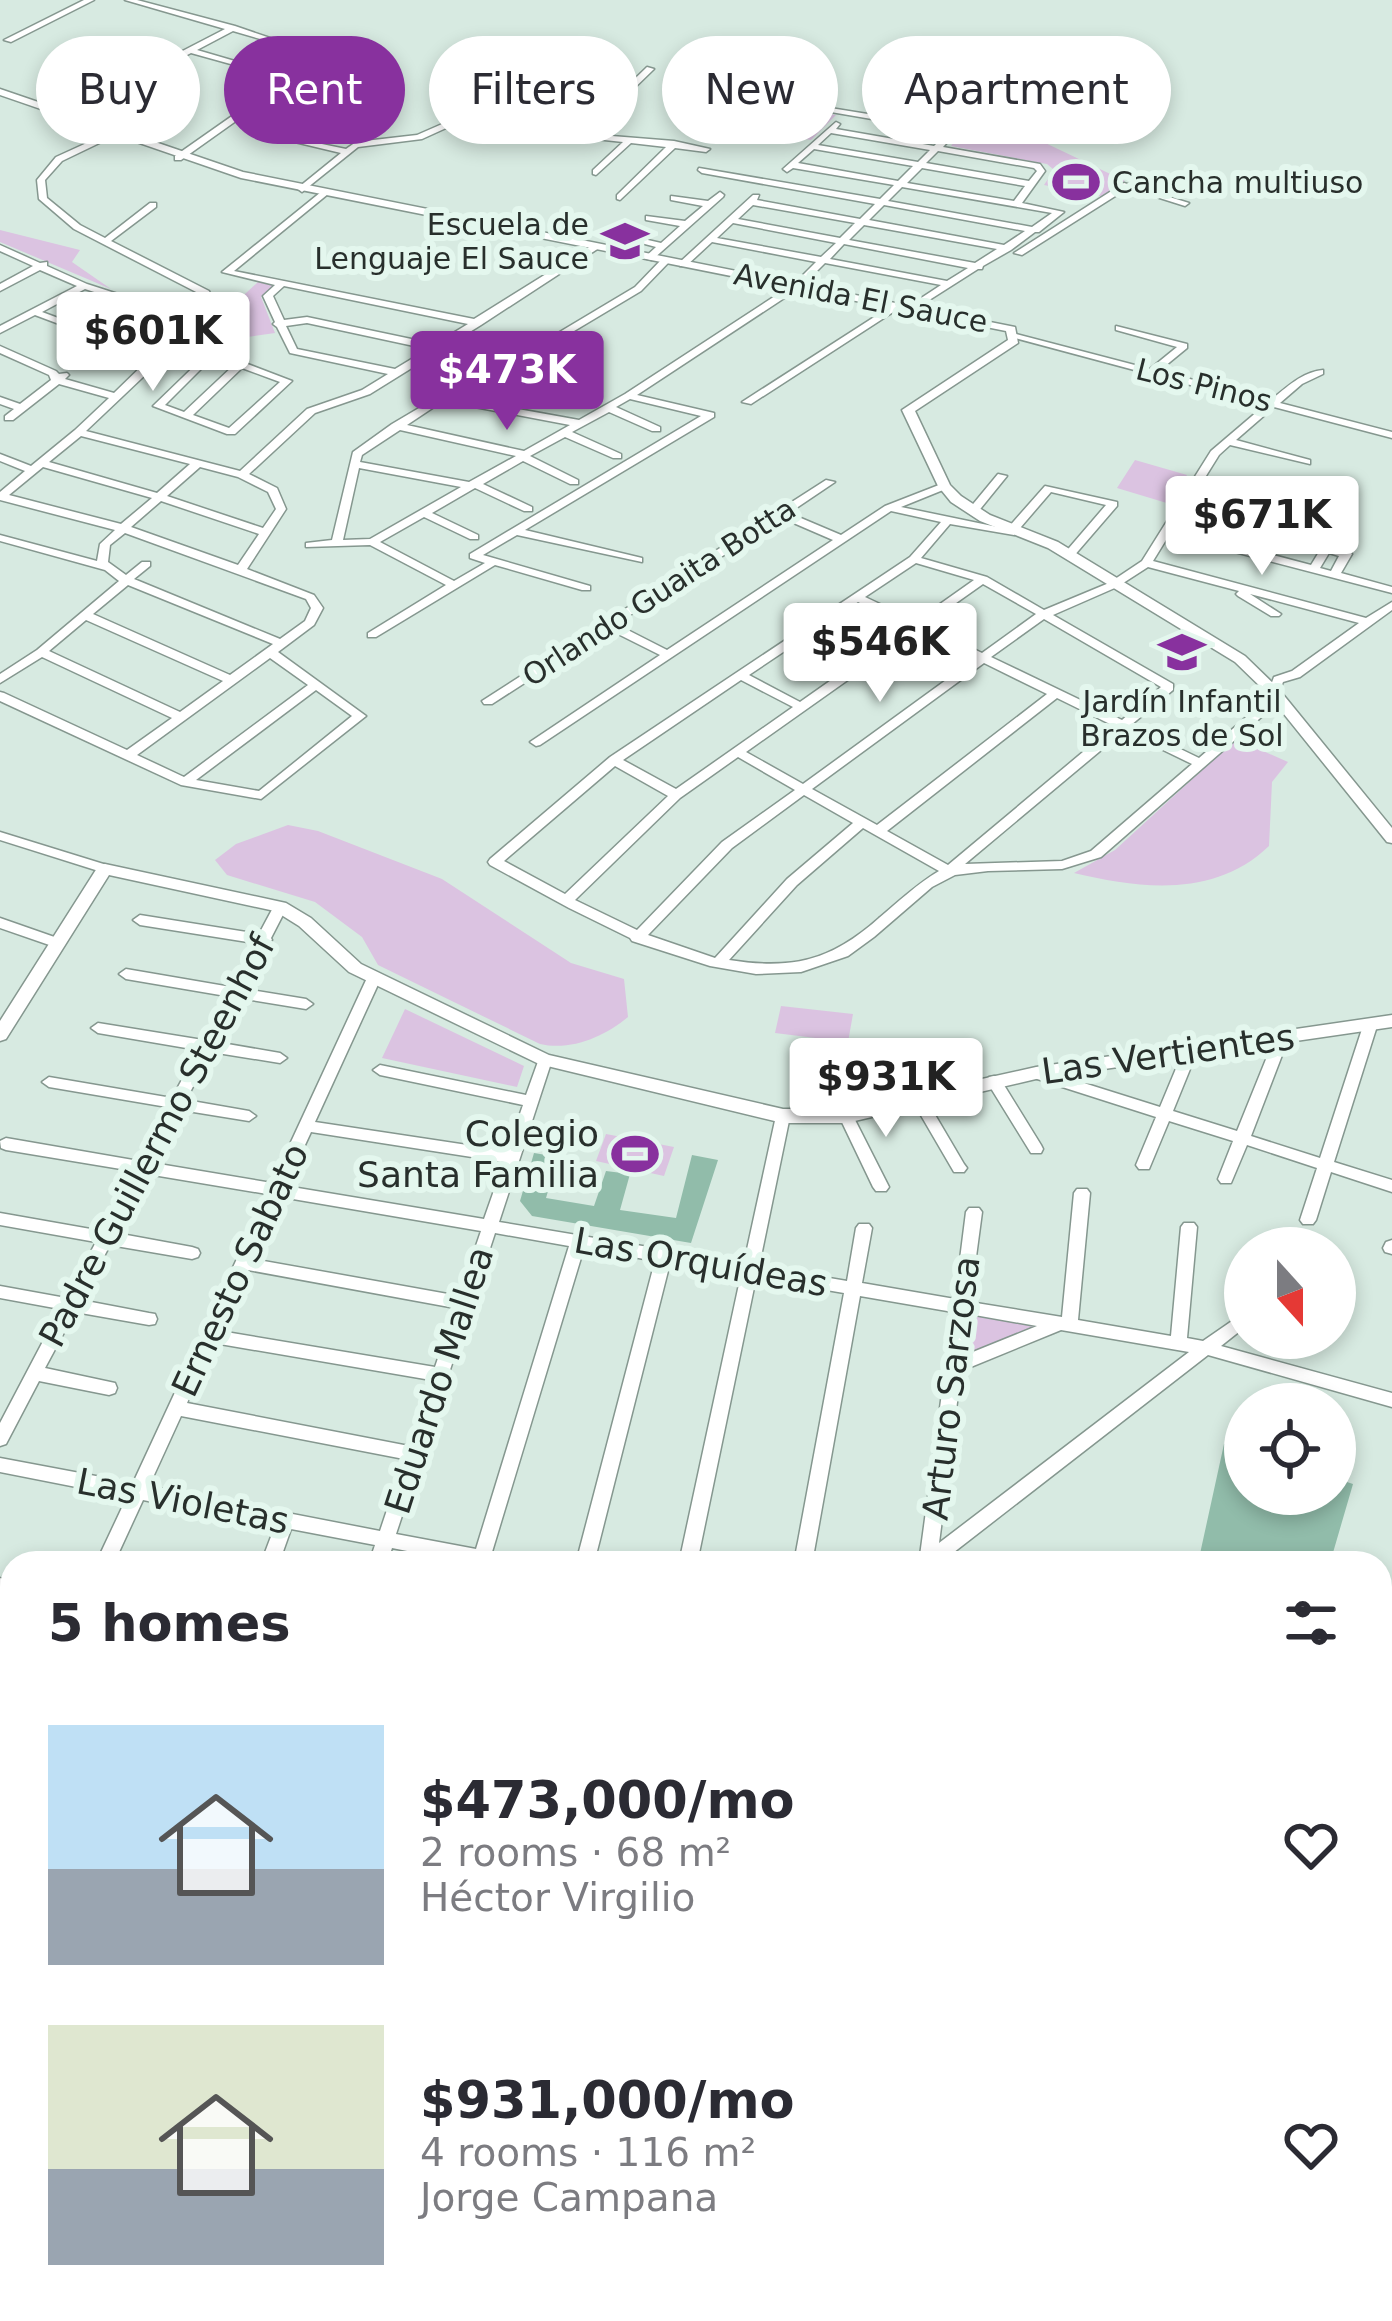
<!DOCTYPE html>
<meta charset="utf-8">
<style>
:root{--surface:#fff;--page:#f7f7f7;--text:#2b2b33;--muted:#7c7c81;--accent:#88319e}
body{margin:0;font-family:"DejaVu Sans",sans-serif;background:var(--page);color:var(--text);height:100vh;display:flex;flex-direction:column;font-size:45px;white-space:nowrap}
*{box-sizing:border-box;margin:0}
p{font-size:39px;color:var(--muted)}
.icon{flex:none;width:66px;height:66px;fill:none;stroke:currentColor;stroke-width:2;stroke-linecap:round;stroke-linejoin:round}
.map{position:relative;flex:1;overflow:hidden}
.drawer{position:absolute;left:0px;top:1551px;width:1392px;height:771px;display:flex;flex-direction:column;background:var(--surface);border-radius:36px 36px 0 0;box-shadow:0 6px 18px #0003}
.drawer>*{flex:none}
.top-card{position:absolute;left:36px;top:36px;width:1320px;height:108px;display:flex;gap:24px}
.needle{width:78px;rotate:159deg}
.buttons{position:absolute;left:1224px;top:1227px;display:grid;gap:24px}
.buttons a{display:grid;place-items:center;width:132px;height:132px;border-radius:50%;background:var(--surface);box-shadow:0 6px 18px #0003;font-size:60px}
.price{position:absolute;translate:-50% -102px;padding:0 27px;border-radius:12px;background:#fff;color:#222;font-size:39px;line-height:78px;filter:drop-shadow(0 3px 6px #0008)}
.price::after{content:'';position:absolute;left:50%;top:72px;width:36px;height:27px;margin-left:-18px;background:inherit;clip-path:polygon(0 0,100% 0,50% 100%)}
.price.active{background:var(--accent);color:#fff}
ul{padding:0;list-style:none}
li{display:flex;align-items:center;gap:36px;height:300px;padding:0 48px}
li span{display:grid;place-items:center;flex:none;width:336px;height:240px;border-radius:0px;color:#555}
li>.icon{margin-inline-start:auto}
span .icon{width:144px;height:144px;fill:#fffc;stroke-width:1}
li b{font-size:51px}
h2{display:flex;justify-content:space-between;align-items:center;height:144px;padding:0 48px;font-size:51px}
.pill{padding:0 42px;border-radius:54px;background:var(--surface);box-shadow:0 6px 18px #0003;font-size:42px;line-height:108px}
.pill.active{background:var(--accent);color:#fff}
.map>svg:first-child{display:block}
.green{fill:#dbc3e1}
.building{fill:#91bcaa}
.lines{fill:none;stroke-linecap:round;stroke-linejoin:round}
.minor-casing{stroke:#85978f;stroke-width:3}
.tertiary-casing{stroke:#85978f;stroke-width:3}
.secondary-casing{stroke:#85978f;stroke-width:3}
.minor{fill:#fff;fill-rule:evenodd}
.tertiary{fill:#fff;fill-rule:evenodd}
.secondary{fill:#fff;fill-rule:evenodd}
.labels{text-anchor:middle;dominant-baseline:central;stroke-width:12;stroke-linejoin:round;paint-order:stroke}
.far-poi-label{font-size:30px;fill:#282f2c;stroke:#e4f7ee;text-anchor:start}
.far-street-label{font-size:30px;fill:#282f2c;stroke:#e4f7ee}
.street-label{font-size:36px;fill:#282f2c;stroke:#e4f7ee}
.poi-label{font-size:36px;fill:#282f2c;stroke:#e4f7ee;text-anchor:end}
</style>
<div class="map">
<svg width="1392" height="2321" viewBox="0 0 1392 2321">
<rect width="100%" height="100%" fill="#d7eae1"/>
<path class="green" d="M779,105L836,115L811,140L750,129Z
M969,122L1037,139L1125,181L1104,197L1044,185L1054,170L1047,164L951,146Z
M0,230L80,250L72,262L111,289L0,242Z
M258,282L274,285L261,297L275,333L227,340L205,331Z
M1135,460L1187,475L1170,504L1117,488Z
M1236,739L1288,762L1272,782L1269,846C1215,898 1141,889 1074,873L1115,850Z
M288,825L318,831L442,879L571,963L624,979L628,1017C604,1037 571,1051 540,1044L378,965L362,937L315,902L227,875L215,860L236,844Z
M781,1006L853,1014L848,1042L775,1033Z
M405,1009L524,1066L517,1087L382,1058Z
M606,1134L674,1147L664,1176L596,1161Z
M968,1312L1041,1328L960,1356Z"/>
<path class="building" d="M534,1153L558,1157L546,1198L594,1206L606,1171L630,1174L620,1210L676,1218L692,1155L718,1160L691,1243L532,1216L520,1201Z
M1224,1444L1245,1450V1494H1335V1478L1353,1484L1330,1563H1198Z"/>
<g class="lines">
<defs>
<path id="minor" d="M84,0H94L11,42L4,40Z
M125,0H137L235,26L285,43L281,45L233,31L197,50L245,64V68L191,53L69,117H63V113L134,76L98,65V61L140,73L225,29Z
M329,48L336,50L181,160H175V156Z
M647,67L654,69L587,134L674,141L710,149L706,152L675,148L620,200L617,199V195L666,147L631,143L596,175L593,174V170L623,142L549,134L466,119L422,139L358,147L302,192L298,189L299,187L341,153L278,138L346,77H349V81L288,137L346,149L356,142L417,135L465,114L579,133Z
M787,101L942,126L953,136L943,147L1040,164L1045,171L1022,203L1064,212L1039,232H1035L1011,250L983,266L982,269H978L912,311L909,310V306L941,285L825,263L801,287L637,395L714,413V417L525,530L642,558V562L517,535L483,555L590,586V590H582L495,565L376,637H368V633L446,585L370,545L306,547V543L332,540L353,452L392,424L441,395L579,420L625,394L795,283L816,262L712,242L686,266H680V262L753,195H759L757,200L860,219L875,204L702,173L698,170L699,168L880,199L894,185L793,168L787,172L783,169L836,122L840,124L836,129L934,146L944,136L936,130L790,105L786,103ZM831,133L930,150L918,162L818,145ZM814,149L913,166L898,181L798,163ZM938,151L1034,168L1037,171L1029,181L926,163ZM922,168L1025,186L1014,201L907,183ZM902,187L1052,213L1032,227L888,201ZM753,205L855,223L840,238L738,219ZM884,205L1025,231L1004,245L869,220ZM733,223L836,243L821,257L717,238ZM864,225L997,249L975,263L849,240ZM844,244L968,268L947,281L830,259ZM630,399L701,416L470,554V558L485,563L454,581L380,542L424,517L470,539H478V535L432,513L475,488L524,511H532V507L483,484L523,461L570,484H578V480L530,456L565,437L613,458H621V454L572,432L609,412L652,431H660V427L616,407ZM443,401L570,425L524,451L407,425ZM400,430L516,456L469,482L360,462L362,455ZM359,468L461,487L370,539L343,540Z
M113,131H116V135L62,161L45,180L47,198L80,225L105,238L150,203H156V207L111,241L209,291L215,306L199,324L86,431L240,471L307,409L362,390L388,374L290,353L277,327L273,324L275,322L263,296L275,285L222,272L321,192L328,194L234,271L474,319L591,246L599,248L481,325L370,394L315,413L249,474L277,488L286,509L247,569L314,595L323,608L314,625L278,652L366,716L261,799L181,785L0,701V692L4,693L127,750L172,718L42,657L0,683V674L37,650L119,581L105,570L0,541V535L97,561L100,544L115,530L0,500V492L25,471L0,461V454L31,466L75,430L109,398L59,384L13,420H5V416L14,409L0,404V397L20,404L51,380L49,375L0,353V346L56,371L59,374L67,373L69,375L65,379L114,393L150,358L35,315L0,333V326L77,286L40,270L0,291V284L33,266L0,251V245L40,263L47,262V266L87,284L192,318L205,305L202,295L74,229L39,199L37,180L56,157ZM284,286L468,324L435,344L307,317L284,320L273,296ZM85,289L187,322L155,354L42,312ZM307,323L428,349L395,369L297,349L286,326ZM81,436L190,464L157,493L49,462ZM43,467L152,498L121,524L9,495ZM200,467L238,477L268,492L276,509L263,528L167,496ZM161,501L259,534L238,565L131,527ZM125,533L306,599L311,608L305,621L280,639L134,579L150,566V562H142L126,575L108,562L110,545ZM128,585L273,644L230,675L93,614ZM86,620L223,681L180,712L49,651ZM270,658L308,685L184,777L137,755ZM316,690L352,716L259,791L196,780Z
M1124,183L1189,203L1185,206L1128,188L1022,255L1014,253Z
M720,192L724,195L723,197L652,260L644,258L656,247L630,240L635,237L661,243L680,226L646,220V216L685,221L703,206L671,200V196L708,201Z
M662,259L670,261L641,291L559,340H553V336L635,287Z
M896,303L904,305L751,404L742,402Z
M1116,326L1187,344V348L1159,371L1271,400C1287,387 1302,372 1323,370V374L1302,384L1280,403L1392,432V438L1274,407L1236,440L1310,460V464L1230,445L1219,455L1173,529L1227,543L1239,524H1247L1269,532L1258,551L1311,565L1322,547L1350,552L1352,554L1341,573L1392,587V593L1169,535L1153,561L1366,618L1392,602V610L1300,677L1283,682L1274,706L1101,857L1062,869L988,871L955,875L932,887L874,937L848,956L801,972L756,974L710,966L632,941L630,938L569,908L490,865L488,862L490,859L610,757L910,557L941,522L891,511L540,745L536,746L530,742L660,655L608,629L492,704H484L482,701L826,480L835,482L789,513L841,535L885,506L944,483L948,484V488L901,507L1007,529L1045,486L1117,502V506L1073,557H1065L1063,555L1106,505L1051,492L1014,535L950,524L921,558L987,577L1044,610L1109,583L1142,561L1211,451L1265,405L1011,337L1016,334L1150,369L1177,347L1116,330ZM782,518L833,540L667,650L616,624ZM1246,530L1258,534L1248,549L1237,546ZM1329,553L1339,556L1331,571L1320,568ZM916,563L974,580L916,621L865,597ZM1148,567L1239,591L1236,594L1238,596L1271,616H1279L1281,614L1250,594L1359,623L1292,671L1274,677L1265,701L1199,758L1131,725L1173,690V684L1053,615L1117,587ZM983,584L1036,614L982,653L925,625ZM858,602L908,626L800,702L749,675ZM1044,619L1161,687L1122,720L991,657ZM917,631L975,659L803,784L746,752ZM984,663L1047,694L877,825L812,789ZM741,680L793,707L676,789L623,760ZM1057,698L1114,726L948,865L887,831ZM1124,731L1192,764L1091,851L1062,861L965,864ZM738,757L795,790L722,842L637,930L575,900L680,798ZM615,766L668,796L565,894L504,861ZM804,795L853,823L787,879L715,958L648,935L732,848ZM863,828L939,871C917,884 898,902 879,918C831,961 792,970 729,960L797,885Z
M211,350L292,381L235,434H227L153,406ZM213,357L234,365L184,412L165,405ZM242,368L280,382L229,428L193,415Z
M998,474L1007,476L977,513H969V509Z
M0,832L110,866L112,869L105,873L0,840Z
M280,903L287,907L271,938L272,940L267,944L244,989L306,999L313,1004L306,1009L239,998L216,1042L280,1053L287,1058L280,1063L211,1052L186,1100L249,1111L256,1116L249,1121L181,1110L153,1163L272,1183L367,978L374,973L381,978L315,1122L507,1151L523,1105L380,1075L373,1070L380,1065L526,1095L540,1056H550L552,1060L499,1222L744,1263L776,1116L783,1111L790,1116L759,1266L847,1281L856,1228L859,1224H869L872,1228L862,1283L955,1299L966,1212L969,1208H979L982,1212L970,1302L1062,1317L1074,1193L1077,1189H1087L1090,1193L1078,1320L1171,1336L1181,1227L1184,1223H1194L1197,1227L1187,1338L1203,1341L1245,1312V1327L1221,1346L1392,1393V1407L1208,1355L940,1563H919L953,1312L860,1296L812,1563H794L844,1293L756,1278L697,1563H679L741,1275L670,1263L594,1563H576L655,1261L584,1248L492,1552L514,1557L517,1563H468L392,1548L387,1563H369L375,1545L291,1529L279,1563H261L275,1526L143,1500L114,1563H96L127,1497L0,1472V1458L133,1483L267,1194L147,1174L116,1233L192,1247L198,1249L200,1253L198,1257L192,1259L110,1245L81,1300L149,1313L155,1314L157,1319L155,1324L149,1325L75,1312L45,1368L115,1383L117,1388L115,1393L109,1395L39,1381L6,1444L0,1446V1423L60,1309L0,1298V1286L66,1298L96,1242L0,1225V1213L102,1231L133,1171L6,1150L1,1148L0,1141L6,1138L139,1161L167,1107L49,1087L42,1082L49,1077L172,1098L198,1050L98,1033L91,1028L98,1023L203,1040L226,996L126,979L119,974L126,969L231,987L254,943L140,925L133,920L140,915L259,934L275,904ZM311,1132L504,1162L484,1219L286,1186ZM281,1197L481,1231L459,1296L253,1259ZM495,1233L569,1246L476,1549L396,1534ZM248,1270L455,1308L435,1367L220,1331ZM969,1314L1037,1326L963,1356ZM1061,1330L1189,1352L939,1543L961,1371ZM214,1343L431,1380L409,1446L187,1403ZM181,1416L404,1459L380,1531L149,1486Z
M0,918L63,940L65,943L58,948L0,928Z
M1370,1021L1377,1026L1334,1162L1392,1180V1192L1331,1172L1316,1220L1313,1224H1303L1300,1220L1317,1168L1247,1145L1231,1183H1221L1218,1179L1233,1141L1169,1121L1149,1169H1139L1136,1165L1156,1117L1031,1077L1029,1073L1036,1068L1160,1107L1185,1047L1192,1042L1199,1047L1173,1111L1237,1131L1275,1037L1282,1032L1289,1037L1251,1136L1320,1158L1363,1026Z
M994,1076L999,1077L1041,1145L1043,1149L1041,1153H1031L989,1085L987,1081L989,1077Z
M919,1095L924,1096L964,1164L967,1168L964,1172H954L912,1100Z
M846,1111L853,1116L889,1187L886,1191H876L873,1187L839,1116Z
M1392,1240V1254L1385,1252L1383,1248L1386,1242Z
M1380,1912L1392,1915V1935L1380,1932Z
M12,1947V1968L0,1973V1952Z
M1380,2044L1392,2048V2068L1380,2064Z
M12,2065V2086L0,2091V2070Z
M1380,2197L1392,2201V2223L1380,2219Z
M140,2310H175L172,2318L166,2321H131L134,2313Z
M999,2310H1021L1019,2321H997Z
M1105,2310H1127L1125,2321H1103Z
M1215,2310H1237L1236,2321H1214Z"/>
<path id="tertiary" d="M0,89L243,172L1015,327L1018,343L915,411L950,485L961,496L990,515L1058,542L1245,656L1277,687L1392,828V843L1387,842L1267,693L1235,662L1048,548L980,521L951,502L938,486L902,410L1008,340L1006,331L241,178L0,95Z
M105,864L286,903L311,918L361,964L549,1055L783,1109H846L1036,1067L1392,1015V1027L1036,1079L846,1123H783L539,1064L349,972L299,926L275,911L109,875L6,1039L0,1041V1021L99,865Z
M1392,1758V1915L1388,1924L1380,1928V1776L1384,1761Z
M12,2200V2227L0,2232V2205Z
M1349,2310H1375L1376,2321H1348Z"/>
<path id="secondary" d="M0,1578L12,1584V1612L0,1606Z
M0,1835L12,1841V1876L0,1870Z
M284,2310H317L322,2321H289Z
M911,2310H964L969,2321H916Z"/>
</defs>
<use href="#minor" class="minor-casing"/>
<use href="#tertiary" class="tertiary-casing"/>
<use href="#secondary" class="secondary-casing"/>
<use href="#minor" class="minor"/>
<use href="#tertiary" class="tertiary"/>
<use href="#secondary" class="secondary"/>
</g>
<defs>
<symbol id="stadium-bare" viewBox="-9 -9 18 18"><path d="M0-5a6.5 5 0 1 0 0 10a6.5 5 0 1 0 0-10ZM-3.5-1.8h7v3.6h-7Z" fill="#88319e" stroke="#e4f7ee" stroke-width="2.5" paint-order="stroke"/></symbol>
<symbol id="school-bare" viewBox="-9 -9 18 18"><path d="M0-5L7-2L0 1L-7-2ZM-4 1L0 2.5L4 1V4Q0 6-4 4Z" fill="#88319e" stroke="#e4f7ee" stroke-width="2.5" paint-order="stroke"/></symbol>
</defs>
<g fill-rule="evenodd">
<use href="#stadium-bare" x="1043" y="149" width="66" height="66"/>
<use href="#school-bare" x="592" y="208" width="66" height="66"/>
<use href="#school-bare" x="1149" y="619" width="66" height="66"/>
<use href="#stadium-bare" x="602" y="1121" width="66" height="66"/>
</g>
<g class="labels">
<g class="far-poi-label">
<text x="1112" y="182">Cancha multiuso</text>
<text x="589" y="224" text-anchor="end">Escuela de<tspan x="589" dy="34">Lenguaje El Sauce</tspan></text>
<text x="1182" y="701" text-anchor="middle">Jardín Infantil<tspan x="1182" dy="34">Brazos de Sol</tspan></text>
</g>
<g class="far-street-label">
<text transform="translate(861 298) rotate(11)">Avenida El Sauce</text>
<text transform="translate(1204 385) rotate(14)">Los Pinos</text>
<text transform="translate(659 592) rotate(-33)">Orlando Guaita Botta</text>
</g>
<g class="street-label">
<text transform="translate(1168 1054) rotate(-8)">Las Vertientes</text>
<text transform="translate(157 1141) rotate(-62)">Padre Guillermo Steenhof</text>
<text transform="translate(701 1262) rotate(10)">Las Orquídeas</text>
<text transform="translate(240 1270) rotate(-65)">Ernesto Sabato</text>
<text transform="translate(439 1380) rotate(-72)">Eduardo Mallea</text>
<text transform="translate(951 1388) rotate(-83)">Arturo Sarzosa</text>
<text transform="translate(183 1501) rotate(11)">Las Violetas</text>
</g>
<g class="poi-label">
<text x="599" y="1133">Colegio<tspan x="599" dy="41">Santa Familia</tspan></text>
</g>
</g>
</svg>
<div class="buttons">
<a><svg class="needle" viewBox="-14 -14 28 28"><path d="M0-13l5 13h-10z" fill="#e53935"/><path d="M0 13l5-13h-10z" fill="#7c7c81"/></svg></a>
<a><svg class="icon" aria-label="locate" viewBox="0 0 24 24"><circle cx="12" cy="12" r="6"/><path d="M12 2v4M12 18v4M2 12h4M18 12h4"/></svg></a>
</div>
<b class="price" style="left:153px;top:394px">$601K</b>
<b class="price active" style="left:507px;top:433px">$473K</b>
<b class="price" style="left:1262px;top:578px">$671K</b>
<b class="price" style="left:880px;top:705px">$546K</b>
<b class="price" style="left:886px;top:1140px">$931K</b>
<div class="top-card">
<a class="pill">Buy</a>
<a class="pill active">Rent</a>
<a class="pill">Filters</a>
<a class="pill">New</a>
<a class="pill">Apartment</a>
</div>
<section class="drawer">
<h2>5 homes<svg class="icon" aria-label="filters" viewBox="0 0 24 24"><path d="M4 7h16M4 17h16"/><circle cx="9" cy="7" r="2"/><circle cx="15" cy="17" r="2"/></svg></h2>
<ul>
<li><span style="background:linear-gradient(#bfe0f5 60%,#9aa5b1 0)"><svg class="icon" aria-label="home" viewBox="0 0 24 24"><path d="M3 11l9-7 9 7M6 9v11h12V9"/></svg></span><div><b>$473,000/mo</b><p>2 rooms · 68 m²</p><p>Héctor Virgilio</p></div><svg class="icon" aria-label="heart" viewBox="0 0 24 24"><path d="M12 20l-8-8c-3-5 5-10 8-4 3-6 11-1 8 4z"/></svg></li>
<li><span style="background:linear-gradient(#dfe7d0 60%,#9aa5b1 0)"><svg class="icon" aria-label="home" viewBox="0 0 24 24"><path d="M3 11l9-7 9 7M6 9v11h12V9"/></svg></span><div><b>$931,000/mo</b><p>4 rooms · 116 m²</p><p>Jorge Campana</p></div><svg class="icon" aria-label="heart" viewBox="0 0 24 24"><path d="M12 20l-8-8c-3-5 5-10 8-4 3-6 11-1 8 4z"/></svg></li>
</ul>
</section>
</div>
